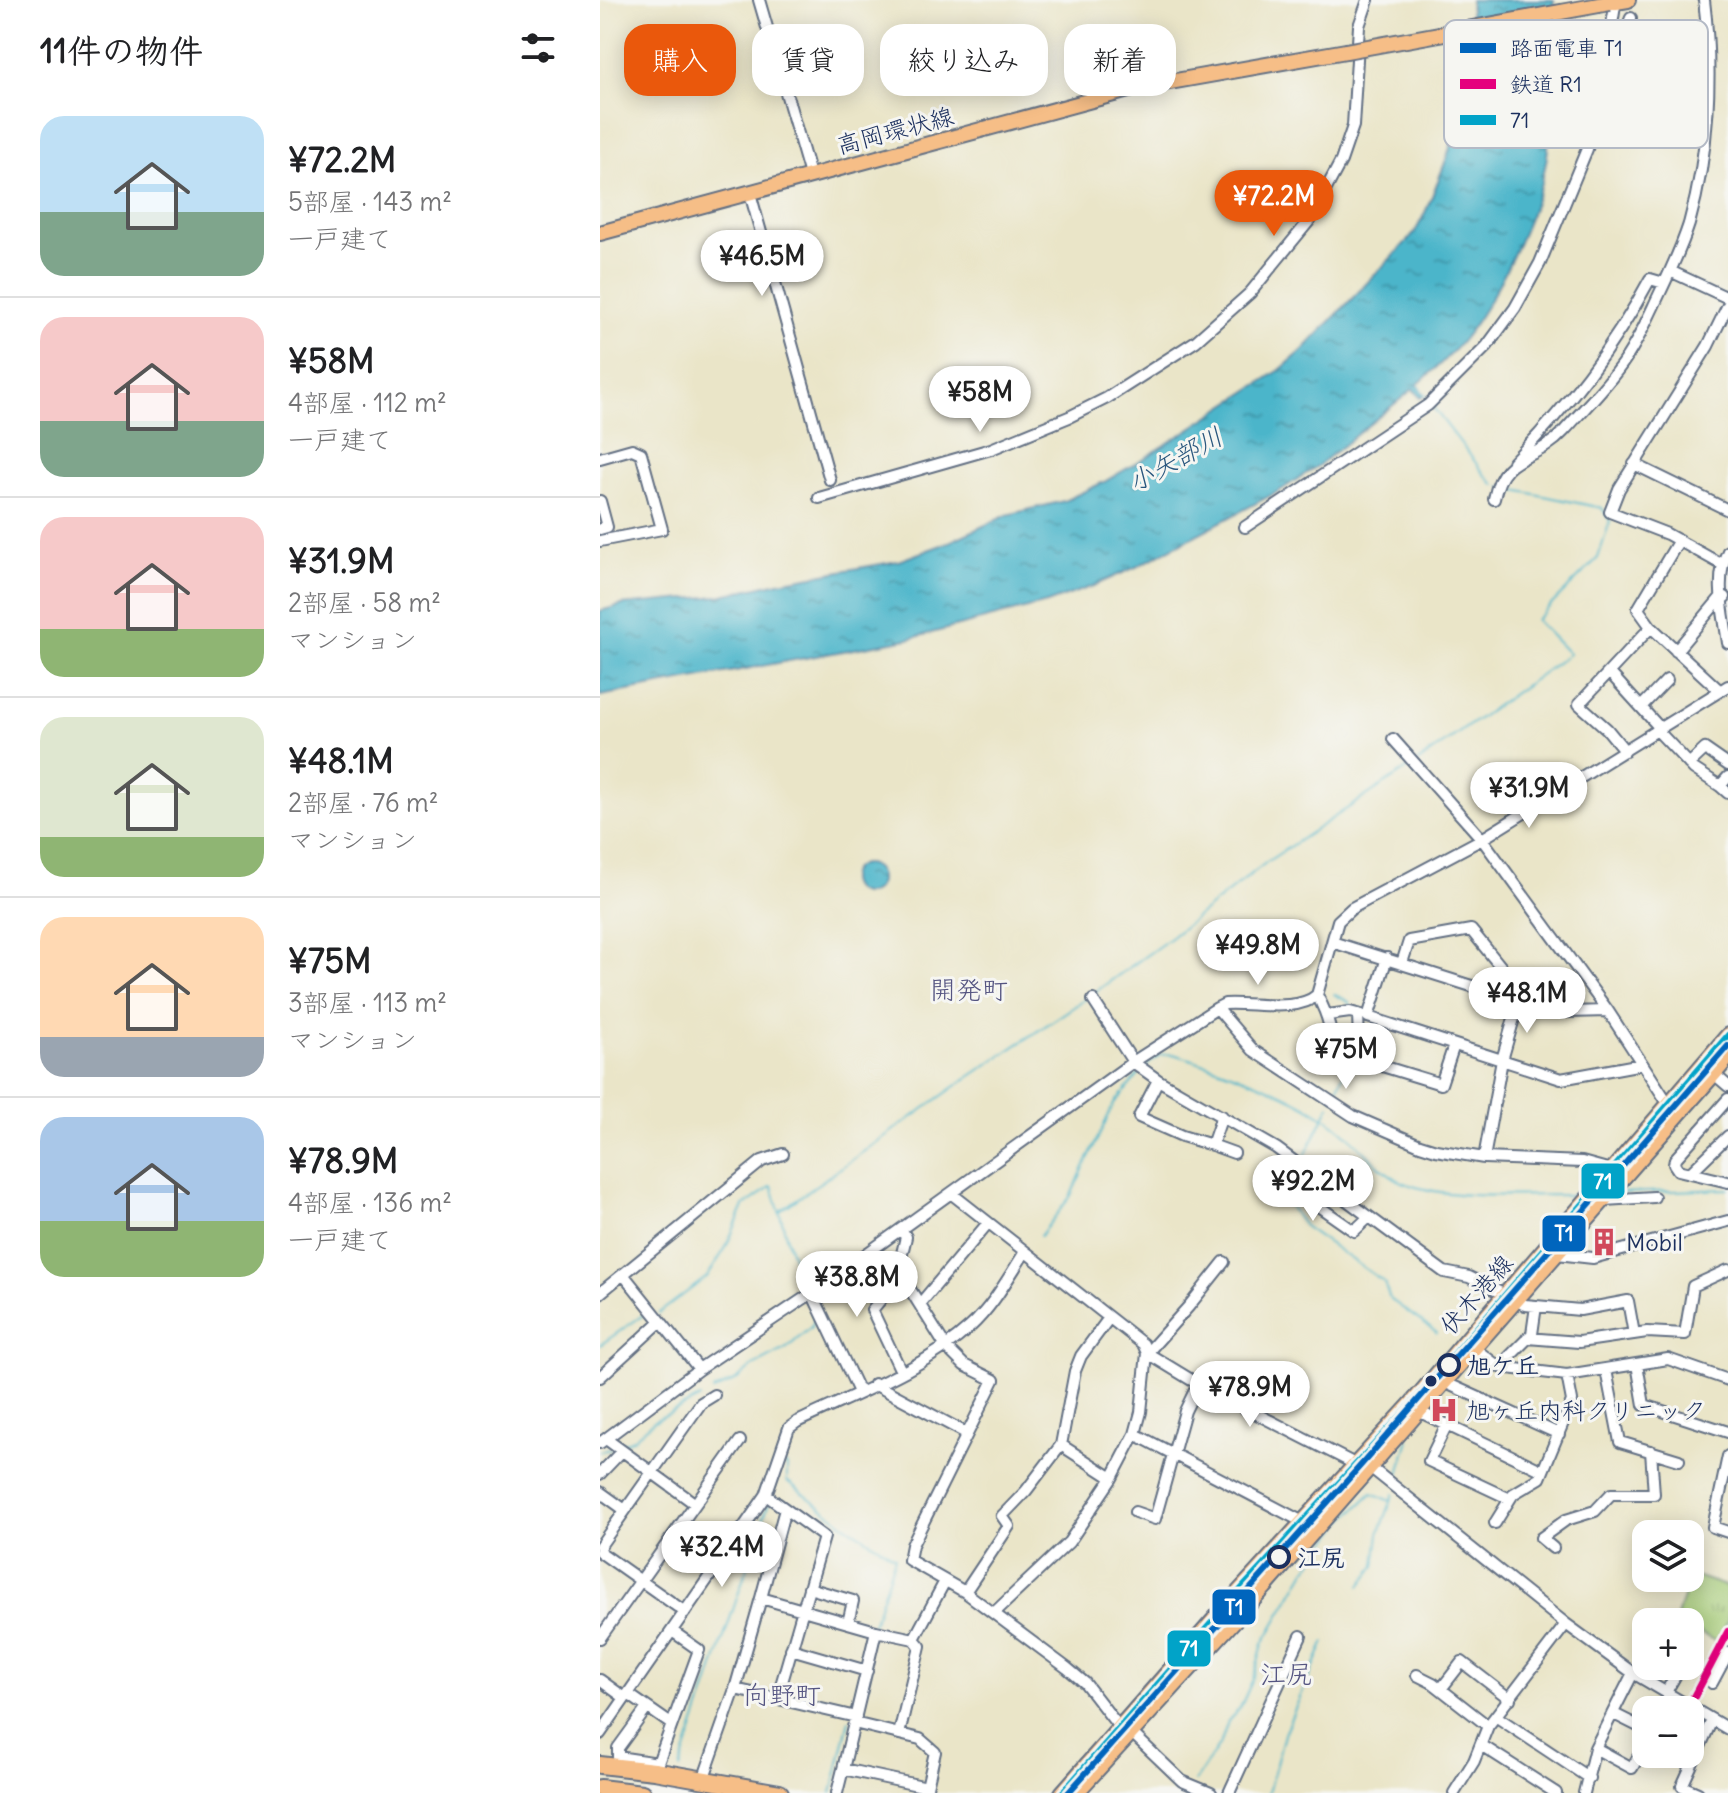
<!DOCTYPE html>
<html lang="ja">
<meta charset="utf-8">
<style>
:root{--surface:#fff;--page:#f6f6f6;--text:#202124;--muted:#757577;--line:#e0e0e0;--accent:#ea580c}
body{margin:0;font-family:Delius,"Klee One",sans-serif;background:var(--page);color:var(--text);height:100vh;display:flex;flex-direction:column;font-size:30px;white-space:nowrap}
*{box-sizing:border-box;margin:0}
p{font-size:26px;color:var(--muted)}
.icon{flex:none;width:44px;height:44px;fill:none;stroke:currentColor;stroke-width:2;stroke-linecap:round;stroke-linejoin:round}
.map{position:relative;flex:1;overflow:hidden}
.details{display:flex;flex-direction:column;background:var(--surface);width:600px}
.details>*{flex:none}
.top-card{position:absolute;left:24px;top:24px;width:760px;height:72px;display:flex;gap:16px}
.controls{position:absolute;left:1032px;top:1520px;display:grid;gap:16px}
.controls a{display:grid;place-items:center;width:72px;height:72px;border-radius:16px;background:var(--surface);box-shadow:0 4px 20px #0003;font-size:40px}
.price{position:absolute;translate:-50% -68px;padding:0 18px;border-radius:28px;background:#fff;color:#222;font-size:26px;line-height:52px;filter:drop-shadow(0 2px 4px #0008)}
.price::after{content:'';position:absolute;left:50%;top:48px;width:24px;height:18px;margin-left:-12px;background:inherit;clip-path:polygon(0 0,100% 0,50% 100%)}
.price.on{background:var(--accent);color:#fff}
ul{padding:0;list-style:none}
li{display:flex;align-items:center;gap:24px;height:200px;padding:0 40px}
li+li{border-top:2px solid var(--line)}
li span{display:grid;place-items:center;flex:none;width:224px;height:160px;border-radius:24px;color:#555}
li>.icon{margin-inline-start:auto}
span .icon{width:96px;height:96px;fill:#fffc;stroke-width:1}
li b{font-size:34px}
h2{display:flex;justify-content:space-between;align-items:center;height:96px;padding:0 40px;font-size:34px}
.chip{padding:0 28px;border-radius:24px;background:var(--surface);box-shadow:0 4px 20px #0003;font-size:28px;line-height:72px}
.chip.on{background:var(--accent);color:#fff}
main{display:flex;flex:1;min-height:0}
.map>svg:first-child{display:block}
.park{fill:url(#park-tufts);stroke:#607c6a;stroke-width:2}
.water{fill:url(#water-ripples);stroke:#347294;stroke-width:2}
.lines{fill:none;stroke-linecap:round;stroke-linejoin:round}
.stream{stroke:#4cb5ca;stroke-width:2}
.minor-casing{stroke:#636f83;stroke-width:14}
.major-casing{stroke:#636f83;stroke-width:18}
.highway-casing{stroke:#636f83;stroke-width:20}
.minor{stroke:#fff;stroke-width:10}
.major{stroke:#f6be87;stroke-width:14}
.highway{stroke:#f6be87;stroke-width:16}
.tram{stroke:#1b2f5e;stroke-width:2}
.major-bridge-casing{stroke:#636f83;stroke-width:18;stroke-linecap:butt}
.major-bridge{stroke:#f6be87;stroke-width:14}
.bus-1-casing{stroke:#f6f6f2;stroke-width:12}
.bus-1{stroke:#01a3c8;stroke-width:6}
.rail-1-casing{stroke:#f6f6f2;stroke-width:14}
.rail-1{stroke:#e5007d;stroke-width:8}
.tram-1-casing{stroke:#f6f6f2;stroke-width:12}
.tram-1{stroke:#0065bd;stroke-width:6}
.stop-dot{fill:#f6f6f2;stroke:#1b2f5e;stroke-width:4}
.bus-dot{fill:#1b2f5e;stroke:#f6f6f2;stroke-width:3}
.labels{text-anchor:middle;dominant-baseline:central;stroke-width:6;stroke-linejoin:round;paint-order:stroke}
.street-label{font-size:24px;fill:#1b2f5e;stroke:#f6f6f2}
.poi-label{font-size:24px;fill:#1b2f5e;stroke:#f6f6f2;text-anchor:start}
.stop-label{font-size:24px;font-weight:bold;fill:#1b2f5e;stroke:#f6f6f2;text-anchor:start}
.water-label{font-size:26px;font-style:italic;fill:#2a577e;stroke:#f6f6f2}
.neighbourhood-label{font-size:26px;fill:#555582;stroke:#f6f6f2}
.key{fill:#f6f6f2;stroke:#b4bac6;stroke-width:2}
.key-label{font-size:22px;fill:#1b2f5e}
.line-badge{stroke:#f6f6f2;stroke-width:3}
.badge-label{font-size:22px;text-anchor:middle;font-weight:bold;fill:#fff}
</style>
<main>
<section class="details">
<h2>11件の物件<svg class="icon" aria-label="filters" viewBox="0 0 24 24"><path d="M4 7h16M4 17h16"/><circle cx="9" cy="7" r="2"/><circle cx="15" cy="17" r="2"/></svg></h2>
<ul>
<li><span style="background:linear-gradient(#bfe0f5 60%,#7fa58c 0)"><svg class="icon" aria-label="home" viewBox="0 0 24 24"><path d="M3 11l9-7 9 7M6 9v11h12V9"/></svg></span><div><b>¥72.2M</b><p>5部屋 · 143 m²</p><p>一戸建て</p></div></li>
<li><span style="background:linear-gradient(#f6c9c9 65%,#7fa58c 0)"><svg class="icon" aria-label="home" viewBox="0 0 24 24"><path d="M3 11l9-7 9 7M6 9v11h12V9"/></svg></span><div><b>¥58M</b><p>4部屋 · 112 m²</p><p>一戸建て</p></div></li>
<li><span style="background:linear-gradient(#f6c9c9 70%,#8fb573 0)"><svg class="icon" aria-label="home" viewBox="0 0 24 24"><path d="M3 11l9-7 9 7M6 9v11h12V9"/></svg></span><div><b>¥31.9M</b><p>2部屋 · 58 m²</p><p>マンション</p></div></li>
<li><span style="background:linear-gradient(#dfe7d0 75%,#8fb573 0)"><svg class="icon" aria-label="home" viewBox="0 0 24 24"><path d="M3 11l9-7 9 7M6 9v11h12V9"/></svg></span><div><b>¥48.1M</b><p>2部屋 · 76 m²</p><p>マンション</p></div></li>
<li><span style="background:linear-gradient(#ffd9b3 75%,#9aa5b1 0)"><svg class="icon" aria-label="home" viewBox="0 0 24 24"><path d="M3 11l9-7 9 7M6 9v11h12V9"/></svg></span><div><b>¥75M</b><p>3部屋 · 113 m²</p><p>マンション</p></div></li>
<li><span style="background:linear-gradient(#a9c7e8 65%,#8fb573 0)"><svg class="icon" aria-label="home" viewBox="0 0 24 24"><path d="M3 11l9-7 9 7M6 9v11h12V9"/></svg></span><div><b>¥78.9M</b><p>4部屋 · 136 m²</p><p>一戸建て</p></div></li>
</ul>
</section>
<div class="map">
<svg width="1128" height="1793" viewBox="0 0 1128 1793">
<defs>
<pattern id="park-tufts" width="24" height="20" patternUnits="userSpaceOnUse" patternTransform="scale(2)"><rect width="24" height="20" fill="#a4ca75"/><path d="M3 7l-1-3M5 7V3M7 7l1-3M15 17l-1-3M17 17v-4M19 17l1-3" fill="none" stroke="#85a463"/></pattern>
<pattern id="water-ripples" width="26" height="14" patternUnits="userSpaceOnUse" patternTransform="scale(2)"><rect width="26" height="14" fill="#4cb5ca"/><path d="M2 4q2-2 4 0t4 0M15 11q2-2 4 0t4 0" fill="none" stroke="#3e94a7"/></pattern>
</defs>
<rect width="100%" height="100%" fill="#f6f6f2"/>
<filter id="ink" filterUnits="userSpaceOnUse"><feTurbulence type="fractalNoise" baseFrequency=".0125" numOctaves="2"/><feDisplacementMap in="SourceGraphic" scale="16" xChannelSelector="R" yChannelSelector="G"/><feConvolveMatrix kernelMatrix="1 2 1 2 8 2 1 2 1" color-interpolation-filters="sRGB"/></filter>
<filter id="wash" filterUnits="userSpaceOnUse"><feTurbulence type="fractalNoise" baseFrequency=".006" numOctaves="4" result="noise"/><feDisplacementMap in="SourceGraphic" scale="32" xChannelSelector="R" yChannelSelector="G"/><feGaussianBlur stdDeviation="1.8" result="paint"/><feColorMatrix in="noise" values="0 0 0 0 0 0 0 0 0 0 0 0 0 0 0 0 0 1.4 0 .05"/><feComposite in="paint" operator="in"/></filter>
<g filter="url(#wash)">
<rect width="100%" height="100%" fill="#eae5c8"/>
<path class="park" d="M1090,1574L1128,1587V1621L1117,1642L1090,1628V1622L1076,1620Z"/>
<path class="water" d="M870,0H954L947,60H950L946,68C946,94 951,121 948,148C943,201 898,295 865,337C851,355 834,370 817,385L824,395L820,397L813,389L719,465L681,490L536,567L493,586L447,603L308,639L0,696V611L22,605L119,596L179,582L298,561L347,543L407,515L464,501L504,482L548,456L680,370L702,351L813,235C826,215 830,200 838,181C862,123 872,63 870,0Z
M250 879a15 15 0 1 1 30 0a15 15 0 1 1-30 0Z"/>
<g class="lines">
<path class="stream" d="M818,386L829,400
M832,406L886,476L895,485
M818,762L969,654L936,620L998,558L1010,521L1002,508L901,487
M734,994L749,1002L751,1008
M546,1066L560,1055L573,1054C622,1068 688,1092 730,1121C759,1140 776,1173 810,1185C857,1201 930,1194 980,1195
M733,1099L752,1053
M701,1164L730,1105
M691,1183L687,1189L686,1202L704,1226L784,1282L790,1299L837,1333
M1019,1193L1128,1189
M180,1211L360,1083L481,1002L565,942L668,861L813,765
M440,1236L470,1197L514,1104L539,1074
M59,1313L107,1277L125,1249L144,1206L172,1186L189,1246L206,1291
M0,1345L46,1313L51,1318L53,1316
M113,1391L135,1381L153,1366L187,1348L211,1327L214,1321L210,1301
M20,1445L33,1439L54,1421L100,1398
M0,1451L11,1449
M181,1463L187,1466V1481L242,1523L295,1557L273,1625
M796,1484L809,1439
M760,1586L775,1566L779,1534L794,1494
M252,1710L261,1674
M80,1769L169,1502
M595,1781L621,1742L628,1721L640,1708L653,1679L663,1644L706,1570L744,1520L772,1493L791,1501
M72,1793L76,1783
M232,1793L249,1720
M668,1793L685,1731L725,1642"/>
</g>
</g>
<g filter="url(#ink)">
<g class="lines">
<defs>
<path id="minor" d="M159,0L210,175
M1008,74L1031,18
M150,193L230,480
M1070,271L1128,298
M0,458L32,449L41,453L62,529L0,541
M913,462C968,405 1012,350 1050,279L1064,283
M1034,464L1128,510
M219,498L391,449L469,417L507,398L596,341L650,293L709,221L741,161L753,126L759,26L768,0
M894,499C903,451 934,464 964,431C981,412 1000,393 1016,372C1034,350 1046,322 1058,297C1069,274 1081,249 1089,224C1109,153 1113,73 1104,0
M0,501L7,527L0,529
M645,527L828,405L887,346L915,308L940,263L987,149L1001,91L1016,0
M1128,551C1114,578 1124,614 1128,643
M1121,564L1067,534L1010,512L1019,489L1108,346L1128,305
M1051,627L1038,609L1079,540
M1076,651L1122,596L1125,597
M1009,672L1059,727
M1041,707L1067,680
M1056,729L1094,769L1120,786
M793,739L882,839L1008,1011L1071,1108
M1025,751L1007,729L979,704L1051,627L1119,690
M1089,764L1105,749L1128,765
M1128,777L1120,786L1128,793
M732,942L919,1001L967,1012L1008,1011
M787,958L768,1017L961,1079L1042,1064
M802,963L809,941L871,930L901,967L893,993
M717,995C731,1021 733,1035 729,1064
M493,1000L533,1062L558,1080L676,1148L844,1272L869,1277L925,1305L980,1310L1028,1301L1034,1334
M617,1008L653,1050L753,1116L820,1145L836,1150L884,1158L982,1162L1011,1170
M758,1014L759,1041L756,1058L841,1084L854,1045
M728,1015L750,1012L761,1015
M1114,1074L1128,1086
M558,1080L539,1117L582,1136L612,1145L622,1116
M1128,1099L1075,1159L1074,1164L1078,1170L1128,1182
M612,1145L634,1153
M884,1158L902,1060L919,1001
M703,1169L694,1189L754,1231L769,1217
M1090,1173L1128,1136
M352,1194L543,1344L547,1353L598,1384L755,1464L770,1467L966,1624L1033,1673L1128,1729
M1004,1200L1054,1197
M301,1229L306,1237L298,1270L346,1347L364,1365L394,1380L312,1545L309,1560L365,1592L467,1668L485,1683L519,1727L535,1736L582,1781L611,1793
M957,1254L993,1258L1128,1221
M298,1270L292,1286L272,1310L301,1371
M23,1274L99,1369
M0,1293L162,1161L183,1154
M212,1293L259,1392
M320,1304L388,1223
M927,1338L979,1342L1047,1332L1085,1334L1093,1286L1128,1270
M870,1345L899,1367L967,1375L1068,1359L1128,1380
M1037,1364L1044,1405L1128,1432
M899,1367L932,1334L936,1306
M1006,1370L1020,1442L1079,1460
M0,1377L60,1322
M846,1383L959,1434
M274,1384L366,1433
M820,1412L943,1471
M847,1424L829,1461L910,1499
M535,1434L703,1522
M6,1439L94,1503
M0,1443L99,1369L212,1293L533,1062L617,1008L625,1004C651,1002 697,1013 717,995L738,921L752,908L882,839L1128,686
M461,1445L512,1478
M1128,1456L1113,1527L1128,1532
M0,1474L21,1452
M0,1492L25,1510
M166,1495L224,1537L177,1699
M535,1512L555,1519L585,1411L598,1384
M895,1523L913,1494L940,1478L972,1401L967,1375
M0,1546L101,1403L114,1395
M953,1548L941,1538L966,1520L995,1511L1011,1494H1054L1051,1451
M0,1552L85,1612
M209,1588L253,1601L248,1623
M365,1592L409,1526L402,1516L426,1491L461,1445L475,1371L481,1356L509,1318
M161,1598L185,1509
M394,1613L469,1542L512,1478L535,1434L541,1412L547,1353L589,1306L624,1262
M0,1638L140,1441
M314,1639L345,1581
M191,1649L267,1671
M1090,1650L1091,1648
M817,1675L833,1683L888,1726
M0,1680L25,1698
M1112,1683L1128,1653
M135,1689L256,1717
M841,1689L862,1662L910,1699
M1066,1692L1081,1666
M28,1694L71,1724
M47,1708L18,1748V1757L58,1763L99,1650L72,1631
M1014,1714L1046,1730
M897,1717L989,1778
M254,1723L320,1739L335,1752L327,1787L243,1769L276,1631L314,1639
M0,1734L166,1495L189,1428L197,1422C253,1395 324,1369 370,1327C393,1306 408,1278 425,1252
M299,1734L320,1646L314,1639
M881,1745L956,1793
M995,1748L1032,1768L1046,1743
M103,1780L135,1689L161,1598L276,1631
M237,1793L243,1769
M629,1793L701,1636
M854,1793L874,1761L888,1726L966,1624
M984,1793L995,1748L1033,1673
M1098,1793L1082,1786L1112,1720"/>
<path id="major" d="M1010,3L1028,0
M0,233L536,88L746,51
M462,1793L633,1598L811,1404L1128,1035
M476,1793L665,1587L1128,1058"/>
<path id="highway" d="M0,1765L54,1771L180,1793
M0,1788L42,1793"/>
</defs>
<use href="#minor" class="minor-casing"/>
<use href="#major" class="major-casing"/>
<use href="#highway" class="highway-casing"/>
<use href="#minor" class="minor"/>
<use href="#major" class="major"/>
<use href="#highway" class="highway"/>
<path class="tram" d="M468,1793L761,1465L1128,1046"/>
<defs>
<path id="major-bridge" d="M746,51L1010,3"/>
</defs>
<use href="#major-bridge" class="major-bridge-casing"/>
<use href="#major-bridge" class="major-bridge"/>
<defs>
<path id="bus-1" d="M462,1793L633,1598L811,1404L1128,1035"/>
</defs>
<use href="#bus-1" class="bus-1-casing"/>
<use href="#bus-1" class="bus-1"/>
<defs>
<path id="rail-1" d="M1087,1710L1128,1632"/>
</defs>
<use href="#rail-1" class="rail-1-casing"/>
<use href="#rail-1" class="rail-1"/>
<defs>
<path id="tram-1" d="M468,1793L761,1465L1128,1046"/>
</defs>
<use href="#tram-1" class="tram-1-casing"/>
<use href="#tram-1" class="tram-1"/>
</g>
</g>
<defs>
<symbol id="building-bare" viewBox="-9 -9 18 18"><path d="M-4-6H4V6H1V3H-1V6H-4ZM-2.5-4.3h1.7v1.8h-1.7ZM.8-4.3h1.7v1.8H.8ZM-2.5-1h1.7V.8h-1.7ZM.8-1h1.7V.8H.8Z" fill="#d1495b" stroke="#f6f6f2" stroke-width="2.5" paint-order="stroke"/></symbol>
<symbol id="hospital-bare" viewBox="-9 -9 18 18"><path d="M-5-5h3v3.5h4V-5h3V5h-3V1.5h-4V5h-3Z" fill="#d1495b" stroke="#f6f6f2" stroke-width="2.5" paint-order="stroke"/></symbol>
</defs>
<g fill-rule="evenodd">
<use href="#building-bare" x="984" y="1222" width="40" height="40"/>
<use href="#hospital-bare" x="824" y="1390" width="40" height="40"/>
</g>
<g class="stop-dot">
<circle cx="849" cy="1365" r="10"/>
<circle cx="679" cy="1557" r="10"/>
</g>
<circle class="bus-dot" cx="831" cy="1381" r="7"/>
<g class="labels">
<g class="street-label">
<text transform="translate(295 130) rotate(-15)">高岡環状線</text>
<text transform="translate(876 1294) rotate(-49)">伏木港線</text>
</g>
<g class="poi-label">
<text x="1026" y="1242">Mobil</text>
<text x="866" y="1410">旭ヶ丘内科クリニック</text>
</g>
<g class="stop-label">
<text x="867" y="1365">旭ケ丘</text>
<text x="697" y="1557">江尻</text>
</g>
<g class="water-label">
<text transform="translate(575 459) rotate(-29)">小矢部川</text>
</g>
<g class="neighbourhood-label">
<text x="369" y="989">開発町</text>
<text x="686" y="1673">江尻</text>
<text x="182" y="1694">向野町</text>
</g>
</g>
<rect x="844" y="20" width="264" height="128" rx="12" class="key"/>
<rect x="860" y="43" width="36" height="10" fill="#0065bd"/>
<rect x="860" y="79" width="36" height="10" fill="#e5007d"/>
<rect x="860" y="115" width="36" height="10" fill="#01a3c8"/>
<g class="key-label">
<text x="910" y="56">路面電車 T1</text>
<text x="910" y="92">鉄道 R1</text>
<text x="910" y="128">71</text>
</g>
<g class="line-badge">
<rect x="980" y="1162" width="46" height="38" rx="8" fill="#01a3c8"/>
<rect x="941" y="1214" width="46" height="39" rx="8" fill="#0065bd"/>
<rect x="611" y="1588" width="46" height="38" rx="8" fill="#0065bd"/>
<rect x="566" y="1629" width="46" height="39" rx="8" fill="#01a3c8"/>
</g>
<g class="badge-label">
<text x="1003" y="1189">71</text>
<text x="964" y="1241">T1</text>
<text x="634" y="1615">T1</text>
<text x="589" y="1656">71</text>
</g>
</svg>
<div class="controls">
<a><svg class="icon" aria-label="layers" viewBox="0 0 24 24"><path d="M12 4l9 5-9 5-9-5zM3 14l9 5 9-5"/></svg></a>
<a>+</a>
<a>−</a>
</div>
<b class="price on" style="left:674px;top:238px">¥72.2M</b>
<b class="price" style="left:162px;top:298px">¥46.5M</b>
<b class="price" style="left:380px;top:434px">¥58M</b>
<b class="price" style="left:929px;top:830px">¥31.9M</b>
<b class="price" style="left:658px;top:987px">¥49.8M</b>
<b class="price" style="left:927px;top:1035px">¥48.1M</b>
<b class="price" style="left:746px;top:1091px">¥75M</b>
<b class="price" style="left:713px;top:1223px">¥92.2M</b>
<b class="price" style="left:257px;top:1319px">¥38.8M</b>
<b class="price" style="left:650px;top:1429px">¥78.9M</b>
<b class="price" style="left:122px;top:1589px">¥32.4M</b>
<div class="top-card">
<a class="chip on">購入</a>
<a class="chip">賃貸</a>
<a class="chip">絞り込み</a>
<a class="chip">新着</a>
</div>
</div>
</main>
